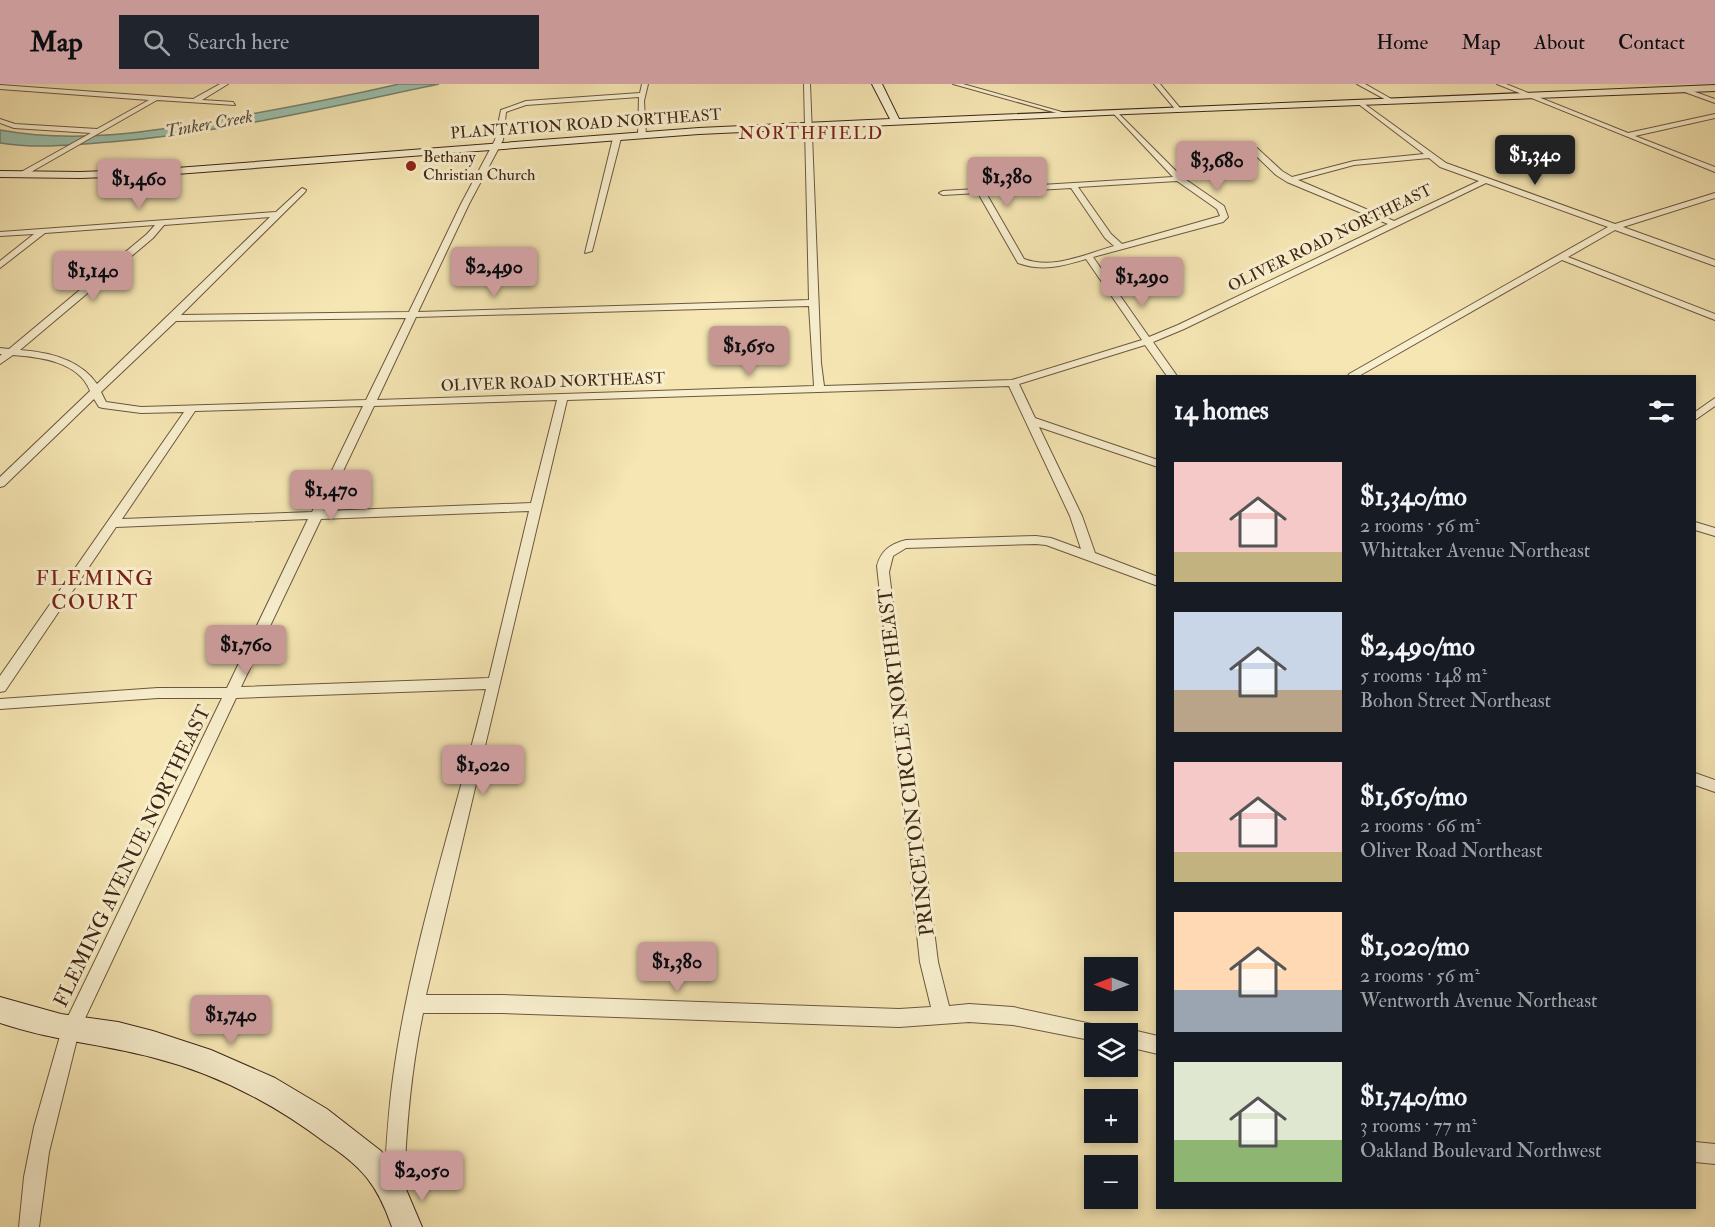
<!DOCTYPE html>
<meta charset="utf-8">
<style>
:root{--surface:#171b24;--page:#20242c;--text:#f1f3f6;--muted:#9ea1a6;--accent:#c59692}
body{margin:0;font-family:"IM FELL Double Pica",serif;background:var(--page);color:var(--text);height:100vh;display:flex;flex-direction:column;font-size:22px;white-space:nowrap}
*{box-sizing:border-box;margin:0}
p{font-size:20px;color:var(--muted)}
.icon{flex:none;width:33px;height:33px;fill:none;stroke:currentColor;stroke-width:2;stroke-linecap:round;stroke-linejoin:round}
.map{position:relative;flex:1;overflow:hidden}
.sheet{position:absolute;left:1156px;top:291px;width:540px;height:834px;display:flex;flex-direction:column;background:var(--surface);border-radius:0px;box-shadow:0 3px 9px #0003}
.sheet>*{flex:none}
.needle{width:39px;rotate:270deg}
.fabs{position:absolute;left:1084px;top:873px;display:grid;gap:12px}
.fabs a{display:grid;place-items:center;width:54px;height:54px;border-radius:0px;background:var(--surface);box-shadow:0 3px 9px #0003;font-size:30px}
.price{position:absolute;translate:-50% -51px;padding:0 14px;border-radius:6px;background:var(--accent);color:#111;font-size:20px;line-height:39px;filter:drop-shadow(0 2px 3px #0008)}
.price::after{content:'';position:absolute;left:50%;top:36px;width:18px;height:14px;margin-left:-9px;background:inherit;clip-path:polygon(0 0,100% 0,50% 100%)}
.price.selected{background:#222;color:#fff}
ul{padding:0;list-style:none}
li{display:flex;align-items:center;gap:18px;height:150px;padding:0 18px}
li span{display:grid;place-items:center;flex:none;width:168px;height:120px;border-radius:0px;color:#555}
li>.icon{margin-inline-start:auto}
span .icon{width:72px;height:72px;fill:#fffc;stroke-width:1}
li b{font-size:26px}
h2{display:flex;justify-content:space-between;align-items:center;height:72px;padding:0 18px;font-size:26px}
header{display:flex;align-items:center;gap:36px;box-sizing:border-box;height:84px;padding:0 30px;background:var(--accent);color:#111}
header strong{font-size:28px}
nav{display:flex;gap:33px;margin-inline-start:auto;font-size:21px}
.search{width:420px;height:54px;background:var(--page);display:flex;align-items:center;gap:15px;box-sizing:border-box;padding:0 21px;border-radius:0px;color:var(--muted);font-size:22px}
.map>svg:first-child{display:block}
.water{fill:#9cc0ad;stroke:#778371;stroke-width:1.5}
.lines{fill:none;stroke-linecap:round;stroke-linejoin:round}
.street-casing{stroke:#6d573f;stroke-width:2}
.secondary-casing{stroke:#402718;stroke-width:2}
.street{fill:#f8efce;fill-rule:evenodd}
.secondary{fill:#f8efce;fill-rule:evenodd}
.poi-dot{fill:#8f2418;stroke:#f8efce;stroke-width:2}
.labels{text-anchor:middle;dominant-baseline:central;stroke-width:6;stroke-linejoin:round;paint-order:stroke}
.far-street-label{font-size:16px;fill:#402718;stroke:#f8efce}
.far-poi-label{font-size:16px;fill:#402718;stroke:#f8efce;text-anchor:start}
.far-water-label{font-size:18px;font-style:italic;fill:#574d3d;stroke:#f8efce}
.far-neighbourhood-label{font-size:18px;letter-spacing:1.5px;fill:#7a1f14;stroke:#f8efce}
.street-label{font-size:20px;fill:#402718;stroke:#f8efce}
.neighbourhood-label{font-size:21px;letter-spacing:1.5px;fill:#7a1f14;stroke:#f8efce}
</style>
<header>
<strong>Map</strong>
<div class="search"><svg class="icon" aria-label="search" viewBox="0 0 24 24"><circle cx="10" cy="10" r="6"/><path d="M15 15l6 6"/></svg>Search here</div>
<nav><a>Home</a><a>Map</a><a>About</a><a>Contact</a></nav>
</header>
<div class="map">
<svg width="1715" height="1143" viewBox="0 0 1715 1143">
<rect width="100%" height="100%" fill="#f5e6b3"/>
<filter id="stains"><feTurbulence type="fractalNoise" baseFrequency=".00333" numOctaves="4"/><feColorMatrix values="0 0 0 0 .2 0 0 0 0 .09 0 0 0 0 .02 0 0 0 .5 -.17"/></filter>
<radialGradient id="worn" r=".72"><stop offset=".6" stop-color="#630" stop-opacity="0"/><stop offset="1" stop-color="#630" stop-opacity=".3"/></radialGradient>
<path class="water" d="M399,0H439C330,23 221,49 110,58C73,61 36,65 0,59V46C77,60 152,48 228,34C286,24 343,13 399,0Z"/>
<g class="lines">
<defs>
<path id="street" d="M220,0H228L202,16L233,18L235,21L157,16L24,92H21V88L91,49L14,44L0,39V35L15,40L97,45L149,16L0,5V1L193,15Z
M642,0H648L644,17L646,52L642,54L638,52L639,13L526,21L506,28L503,56L469,120L418,228L809,216L804,0H810L821,279L824,302L1012,296L1142,256L1086,175C1062,182 1043,188 1018,179L978,109L943,111L939,109L943,107L1173,93L1113,29L1115,26L1182,93L1224,122L1228,133L1223,138L1093,173L1149,253L1178,241L1388,140L1287,98L1276,91L1250,66L1257,64L1282,87L1292,93L1354,77L1424,70L1357,19L1359,16L1446,79L1615,140L1715,109V114L1623,143L1715,176V182L1615,146L1568,173L1715,230V236L1562,176L1359,292H1348L1349,290L1608,143L1486,99L1184,245L1153,258L1177,292H1167L1145,261L1019,300L1035,334L1158,376V383L1039,343L1082,432L1095,469L1158,493V502L1046,461L1036,460L906,464L893,472L889,488L938,878L949,922L969,920L1013,923L1110,944L1113,950H1095V957L1013,941L969,938L899,943L503,929H423C411,986 406,1044 404,1103L401,1110L394,1113L387,1110L384,1103C386,1067 388,1030 393,994C411,862 455,734 486,605L236,614L79,947L49,1068L39,1143H19L24,1093L34,1043L62,945L222,614H158L0,625V615L158,604H227L308,435L116,443L5,607L0,608V592L184,328L141,329L103,324L99,323L94,315L4,402L0,403V393L90,307C79,278 41,273 13,271L0,280V272L2,270H0V264L9,265L147,150L155,141L45,149L0,184V177L34,150L0,152V148L276,128L302,104L306,106L305,108L181,231L409,228L461,120L495,56L501,26L526,17L640,9ZM1429,74L1440,83L1479,97L1394,137L1298,96L1354,81ZM1177,97L1217,125L1220,132L1122,160L1111,150L1078,103ZM1071,104L1105,154L1114,162C1086,170 1053,186 1024,175L986,109ZM270,133L97,300C80,275 48,268 20,266L153,154L164,141ZM809,222L814,302L377,316L416,233ZM406,234L366,316L141,323L106,318L101,308L176,237ZM1009,302L1070,432L1081,465L1051,454L1036,452L906,456C891,460 881,466 877,482L920,878L931,923L899,925L503,911H426L567,316ZM557,316L531,419L324,427L374,322ZM363,322L312,428L122,435L195,327ZM529,427L489,594L241,603L321,435Z
M953,0H963L1069,30L1064,31Z
M1154,0H1160L1180,24V26H1176Z
M1357,0H1365L1395,17L1390,18Z
M1497,0H1506L1628,49L1715,30V34L1635,52L1715,83V88Z
M1684,4L1715,15V19L1682,7Z
M617,52L621,54L592,167L585,169L613,54Z
M1715,314V322L1695,336V328Z
M1695,438L1715,444V452L1695,446Z
M1695,689L1715,696V708L1695,701Z
M1128,945L1158,952V970L1128,963V950H1121Z
M1695,1058L1715,1060V1080L1695,1078Z"/>
<path id="secondary" d="M872,0H882L899,35L1715,1V7L1127,30L699,50L163,91L80,94L0,93V87L80,88L163,85L699,44L890,35Z
M0,913L61,930L118,938L153,947L211,966L275,994L327,1025L381,1067L402,1096L422,1143H392C386,1126 379,1109 367,1094C356,1080 341,1069 326,1059C273,1019 215,989 151,973C101,960 50,956 0,939Z"/>
</defs>
<use href="#street" class="street-casing"/>
<use href="#secondary" class="secondary-casing"/>
<use href="#street" class="street"/>
<use href="#secondary" class="secondary"/>
</g>
<circle class="poi-dot" cx="411" cy="82" r="6"/>
<g class="labels">
<g class="far-street-label">
<text transform="translate(586 40) rotate(-4)">PLANTATION ROAD NORTHEAST</text>
<text transform="translate(1330 154) rotate(-26)">OLIVER ROAD NORTHEAST</text>
<text transform="translate(553 298) rotate(-2)">OLIVER ROAD NORTHEAST</text>
</g>
<g class="far-poi-label">
<text x="423" y="73">Bethany<tspan x="423" dy="18">Christian Church</tspan></text>
</g>
<g class="far-water-label">
<text transform="translate(209 40) rotate(-10)">Tinker Creek</text>
</g>
<g class="far-neighbourhood-label">
<text x="811" y="49">NORTHFIELD</text>
</g>
<g class="street-label">
<text transform="translate(906 678) rotate(-97)">PRINCETON CIRCLE NORTHEAST</text>
<text transform="translate(132 772) rotate(-64)">FLEMING AVENUE NORTHEAST</text>
</g>
<g class="neighbourhood-label">
<text x="95" y="494">FLEMING<tspan x="95" dy="24">COURT</tspan></text>
</g>
</g>
<rect width="100%" height="100%" filter="url(#stains)"/>
<rect width="100%" height="100%" fill="url(#worn)"/>
</svg>
<div class="fabs">
<a><svg class="needle" viewBox="-14 -14 28 28"><path d="M0-13l5 13h-10z" fill="#e53935"/><path d="M0 13l5-13h-10z" fill="#9ea1a6"/></svg></a>
<a><svg class="icon" aria-label="layers" viewBox="0 0 24 24"><path d="M12 4l9 5-9 5-9-5zM3 14l9 5 9-5"/></svg></a>
<a>+</a>
<a>−</a>
</div>
<b class="price selected" style="left:1535px;top:102px">$1,340</b>
<b class="price" style="left:1217px;top:108px">$3,680</b>
<b class="price" style="left:1007px;top:124px">$1,380</b>
<b class="price" style="left:139px;top:126px">$1,460</b>
<b class="price" style="left:494px;top:214px">$2,490</b>
<b class="price" style="left:93px;top:218px">$1,140</b>
<b class="price" style="left:1142px;top:224px">$1,290</b>
<b class="price" style="left:749px;top:293px">$1,650</b>
<b class="price" style="left:331px;top:437px">$1,470</b>
<b class="price" style="left:246px;top:592px">$1,760</b>
<b class="price" style="left:483px;top:712px">$1,020</b>
<b class="price" style="left:677px;top:909px">$1,380</b>
<b class="price" style="left:231px;top:962px">$1,740</b>
<b class="price" style="left:422px;top:1118px">$2,050</b>
<section class="sheet">
<h2>14 homes<svg class="icon" aria-label="filters" viewBox="0 0 24 24"><path d="M4 7h16M4 17h16"/><circle cx="9" cy="7" r="2"/><circle cx="15" cy="17" r="2"/></svg></h2>
<ul>
<li><span style="background:linear-gradient(#f6c9c9 75%,#c2b280 0)"><svg class="icon" aria-label="home" viewBox="0 0 24 24"><path d="M3 11l9-7 9 7M6 9v11h12V9"/></svg></span><div><b>$1,340/mo</b><p>2 rooms · 56 m²</p><p>Whittaker Avenue Northeast</p></div></li>
<li><span style="background:linear-gradient(#c9d6e8 65%,#b9a48a 0)"><svg class="icon" aria-label="home" viewBox="0 0 24 24"><path d="M3 11l9-7 9 7M6 9v11h12V9"/></svg></span><div><b>$2,490/mo</b><p>5 rooms · 148 m²</p><p>Bohon Street Northeast</p></div></li>
<li><span style="background:linear-gradient(#f6c9c9 75%,#c2b280 0)"><svg class="icon" aria-label="home" viewBox="0 0 24 24"><path d="M3 11l9-7 9 7M6 9v11h12V9"/></svg></span><div><b>$1,650/mo</b><p>2 rooms · 66 m²</p><p>Oliver Road Northeast</p></div></li>
<li><span style="background:linear-gradient(#ffd9b3 65%,#9aa5b1 0)"><svg class="icon" aria-label="home" viewBox="0 0 24 24"><path d="M3 11l9-7 9 7M6 9v11h12V9"/></svg></span><div><b>$1,020/mo</b><p>2 rooms · 56 m²</p><p>Wentworth Avenue Northeast</p></div></li>
<li><span style="background:linear-gradient(#dfe7d0 65%,#8fb573 0)"><svg class="icon" aria-label="home" viewBox="0 0 24 24"><path d="M3 11l9-7 9 7M6 9v11h12V9"/></svg></span><div><b>$1,740/mo</b><p>3 rooms · 77 m²</p><p>Oakland Boulevard Northwest</p></div></li>
</ul>
</section>
</div>
